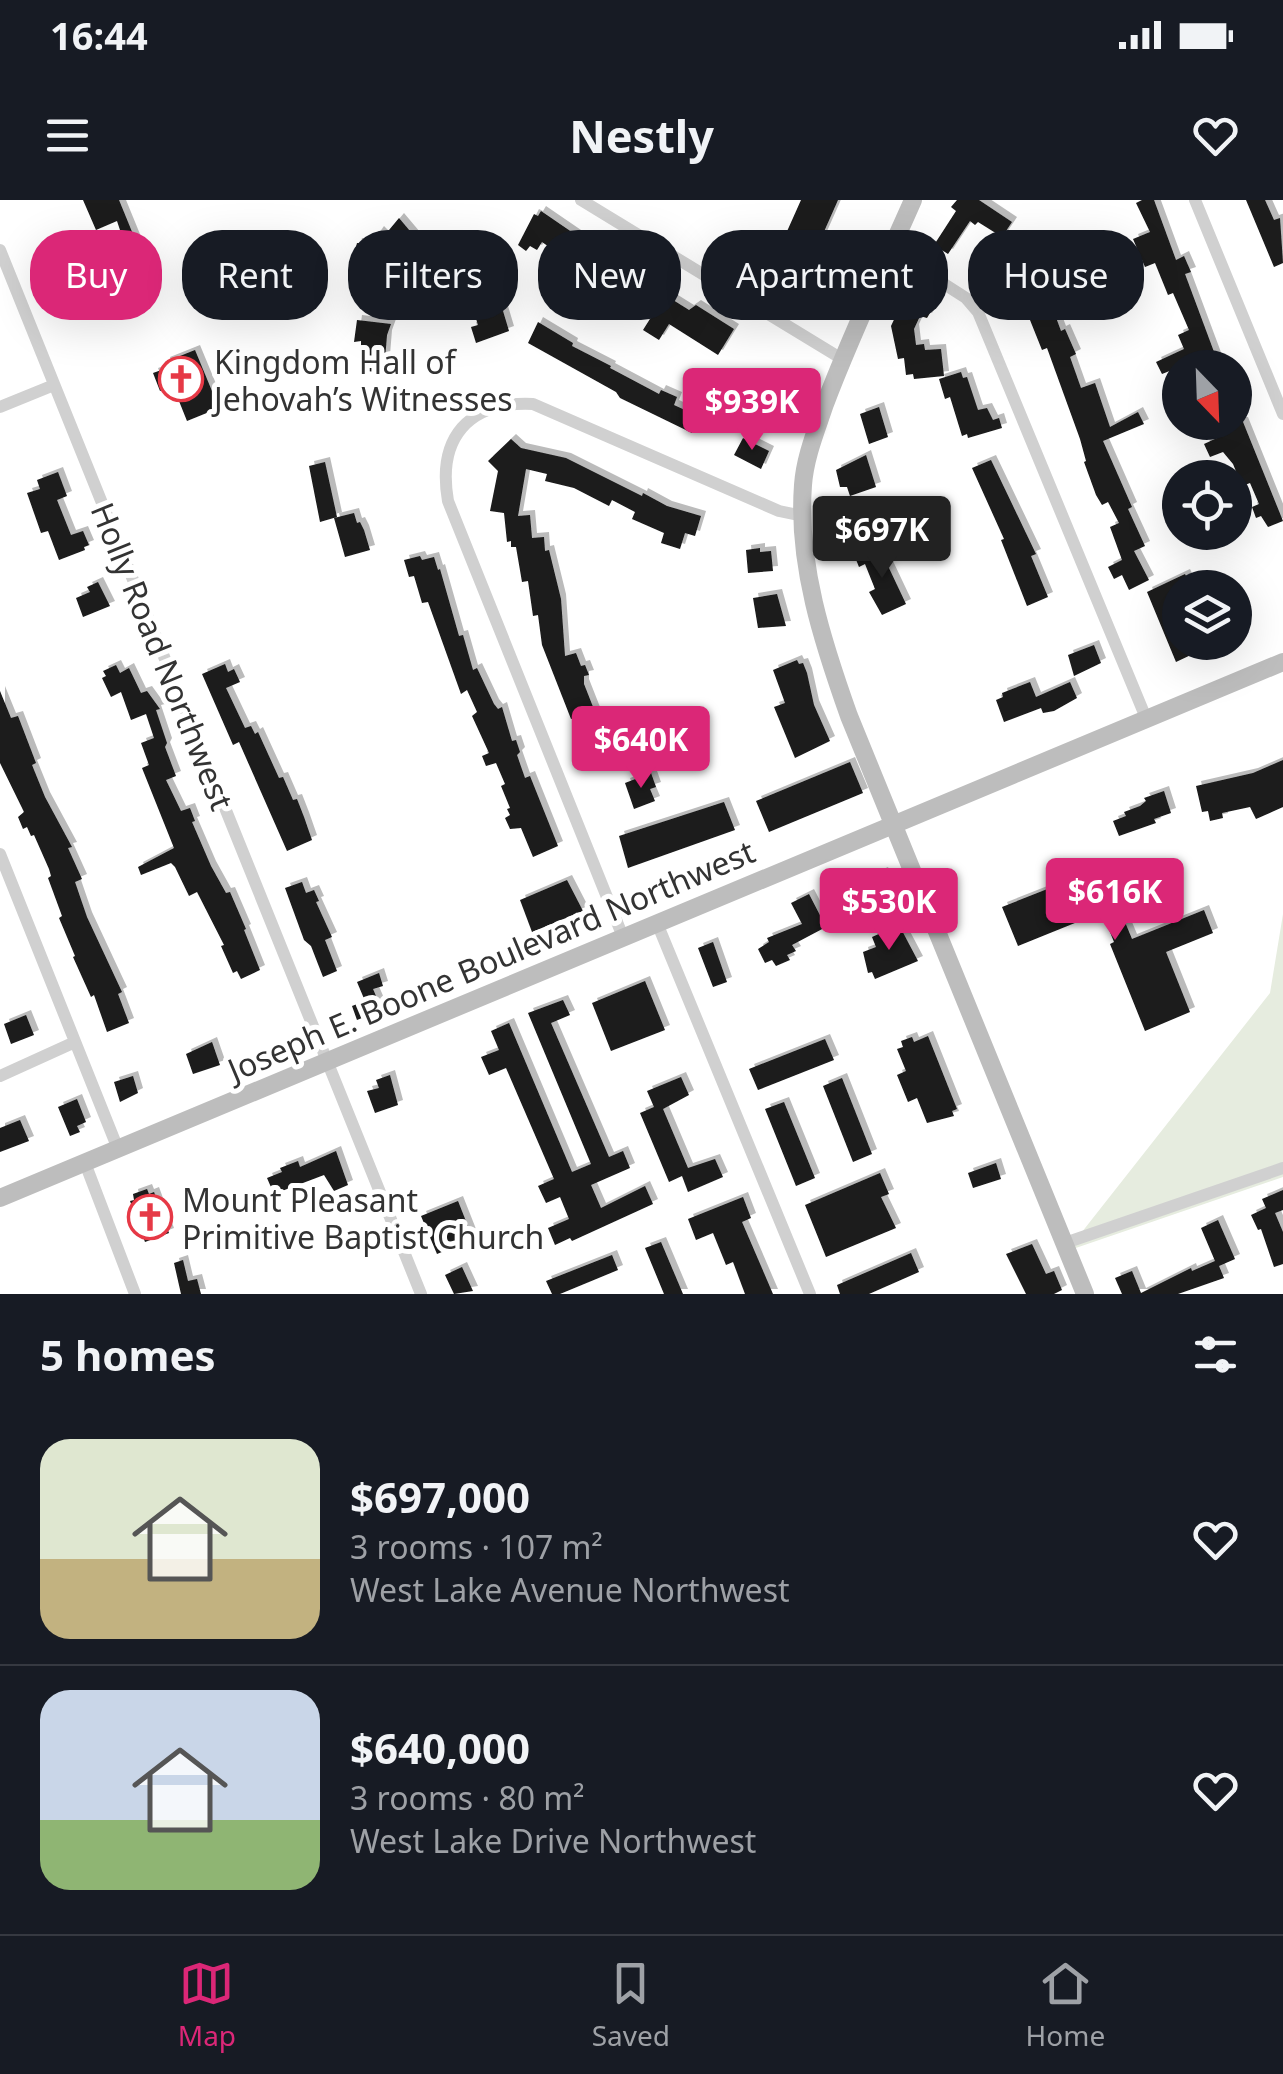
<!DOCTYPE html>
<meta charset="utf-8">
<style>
:root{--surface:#171b24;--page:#242831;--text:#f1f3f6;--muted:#9ea1a6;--line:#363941;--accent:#db2777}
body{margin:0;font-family:"Noto Sans",sans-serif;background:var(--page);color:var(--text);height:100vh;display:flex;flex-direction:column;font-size:38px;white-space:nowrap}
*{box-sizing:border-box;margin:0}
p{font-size:32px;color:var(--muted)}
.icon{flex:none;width:55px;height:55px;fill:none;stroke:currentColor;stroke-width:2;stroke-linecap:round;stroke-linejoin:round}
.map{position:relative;height:1094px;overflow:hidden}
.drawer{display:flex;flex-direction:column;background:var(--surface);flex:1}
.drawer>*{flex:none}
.banner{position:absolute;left:30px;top:30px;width:1225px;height:90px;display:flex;gap:20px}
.needle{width:65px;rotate:157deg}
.tools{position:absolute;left:1162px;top:150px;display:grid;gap:20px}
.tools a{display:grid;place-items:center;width:90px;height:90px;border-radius:50%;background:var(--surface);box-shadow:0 10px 40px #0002;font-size:50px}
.price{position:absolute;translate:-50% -85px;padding:0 22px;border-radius:10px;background:var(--accent);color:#fff;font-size:32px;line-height:65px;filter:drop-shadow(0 2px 5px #0008)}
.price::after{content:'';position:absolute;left:50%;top:60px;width:30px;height:22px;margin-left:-15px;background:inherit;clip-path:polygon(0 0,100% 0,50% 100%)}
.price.current{background:#222;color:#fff}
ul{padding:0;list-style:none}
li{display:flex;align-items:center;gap:30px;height:250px;padding:0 40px}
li+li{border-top:2px solid var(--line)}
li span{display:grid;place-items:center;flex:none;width:280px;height:200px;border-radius:30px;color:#555}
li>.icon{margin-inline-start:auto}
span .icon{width:120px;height:120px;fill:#fffc;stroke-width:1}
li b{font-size:42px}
h2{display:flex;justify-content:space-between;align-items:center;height:120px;padding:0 40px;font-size:42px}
.chip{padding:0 35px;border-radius:40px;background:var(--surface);box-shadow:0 10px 40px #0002;font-size:35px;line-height:90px}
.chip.current{background:var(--accent);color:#fff}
.status{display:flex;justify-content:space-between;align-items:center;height:70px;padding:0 50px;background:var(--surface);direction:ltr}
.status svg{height:28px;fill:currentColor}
header{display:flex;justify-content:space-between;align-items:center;height:130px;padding:0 40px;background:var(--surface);font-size:45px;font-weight:700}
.tab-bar{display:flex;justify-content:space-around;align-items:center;height:140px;border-top:2px solid var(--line);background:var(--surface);font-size:28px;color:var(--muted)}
.tab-bar a{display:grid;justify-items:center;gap:5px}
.tab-bar .current{color:var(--accent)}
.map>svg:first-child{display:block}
.green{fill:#e6ecdf}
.building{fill:#1a1a1a;filter:url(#shadow)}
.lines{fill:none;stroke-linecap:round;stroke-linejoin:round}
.street{stroke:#d0d0d0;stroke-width:12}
.secondary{stroke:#bdbdbd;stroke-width:18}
.labels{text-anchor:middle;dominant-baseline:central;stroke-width:10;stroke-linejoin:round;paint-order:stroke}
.poi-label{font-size:32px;fill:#333;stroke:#fff;text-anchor:start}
.street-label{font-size:32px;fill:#333;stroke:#fff}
</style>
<div class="status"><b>16:44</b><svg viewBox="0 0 49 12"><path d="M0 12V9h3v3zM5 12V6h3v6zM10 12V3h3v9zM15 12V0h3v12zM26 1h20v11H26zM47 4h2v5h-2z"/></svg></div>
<header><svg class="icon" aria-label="menu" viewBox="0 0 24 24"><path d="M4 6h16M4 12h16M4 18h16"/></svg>Nestly<svg class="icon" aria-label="heart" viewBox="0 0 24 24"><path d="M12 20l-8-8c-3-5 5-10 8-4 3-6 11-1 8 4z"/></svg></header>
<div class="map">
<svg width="1283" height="1094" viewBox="0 0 1283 1094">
<defs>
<filter id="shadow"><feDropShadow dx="5" dy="-5" stdDeviation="0" flood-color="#0004"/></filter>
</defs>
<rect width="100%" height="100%" fill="#fff"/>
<path class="green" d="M1283,714V977L1067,1051L1270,793Z"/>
<path class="building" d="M83,0H119L137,44L126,48L117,21L96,30Z
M801,0H838L807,70L776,56Z
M957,0H979L1012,22L1002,37L978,22L975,25L970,21L948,54L934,45L956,11L951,7Z
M1142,0H1154L1176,60L1184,56L1191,72L1185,74L1220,168H1177L1162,174L1156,162L1184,149L1178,135L1189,130L1173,93L1168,95L1155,63L1145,67L1133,39L1150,32L1136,3Z
M1246,0H1265L1274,20L1280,18L1283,63L1274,67Z
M541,11L579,37L577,40L604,57L600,62L628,80L612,105L590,91L595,83L583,75L585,72L542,42L537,50L530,46L526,51L518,45L534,14L538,16Z
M399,18L415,37L401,55L393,79L378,75L382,64L353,58L357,43L370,44L379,31L384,36Z
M1057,68L1063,80L1045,88L1061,131L1065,129L1076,154L1070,157L1081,188L1095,183L1110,227L1138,212L1144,224L1103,241L1132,307L1128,309L1145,346L1134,351L1149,380L1129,390L1122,375L1114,379L1108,367L1122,360L1110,327L1119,323L1108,302L1102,305L1096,295L1084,262L1086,261L1080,239L1047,148L1042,150L1018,90V85Z
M909,85L926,92L923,96L928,99L923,109L930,113L927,118L920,116L914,129L916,145L924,144L925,150L941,149L944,176L914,179L913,174L906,175L904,158L898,159L891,126L899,109L896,108Z
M665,95L689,110L696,105L734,129L718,155L669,124L659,140L643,130Z
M493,99L497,112L503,111L509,131L476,143L471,127L478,125L472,106Z
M357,120L391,124L387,135L384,172L361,171V141L354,142Z
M538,122L573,143L572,146L611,166L610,168L659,194L661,190L677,197L674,205L700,217L692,233L620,198L616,192L528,143Z
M195,150L219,208L187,221L173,186L160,191L153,173L167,168L165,162Z
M961,172L963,178L967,177L978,210L987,208L993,220L999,218L1002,228L968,238L967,234L962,236L950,197L945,199L939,179Z
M772,188L791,194L783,219L756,211L760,199L768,201Z
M879,207L888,237L869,244L860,214Z
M1211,222H1243L1283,321L1268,327L1261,316L1256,318L1252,307L1259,304L1250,283L1242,286L1233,264L1223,252L1210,257L1204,244L1217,238Z
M743,238L769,251L761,269L734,255Z
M511,239L521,248L566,258L642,296L643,293L667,306L701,316L695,336L685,333L680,349L661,343L664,333L632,319L635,312L612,300L609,306L574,288L545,281L547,274L526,269L518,316L530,315L532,338L544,337L545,351L549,350L561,399L565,456L576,453L581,466L585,465L589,475L584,476V484L597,517L579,528L575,518L571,519L542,445L538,415L533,416L528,381L522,382L516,347H511V341L507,342L504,313L490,311L498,271L488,261Z
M866,255L876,287L850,296L847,287H840L836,270Z
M991,260L1036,354L1031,356L1048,397L1027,406L1001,340L1004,339L972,268Z
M325,262L337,317L320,322L309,266Z
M58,272L67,296L57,300L71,335L83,331L89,345L84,347L85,350L59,360L48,331L41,333L27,293L40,289L37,280Z
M354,313L357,323L360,322L364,330L370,350L345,357L334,318Z
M879,347L906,404L882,415L869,392L875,389L865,364L859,367L855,357Z
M760,348V352L771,351L773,371L748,373L746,350Z
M420,356L422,360L434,357L438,370L440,369L459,436L463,435L473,470L477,468L494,504L498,509L502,507L512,541L516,540L520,552L517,555L525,578L530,576L558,646L533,657L521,628L510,629L505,618L510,615L507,609L510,608L501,586L505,584L496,563L486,566L482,556L489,553L472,516L477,512L467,490L461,494L428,402L422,403L414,376L409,377L404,360Z
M1185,374L1192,388H1180V442H1190L1195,453L1176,462L1147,392Z
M98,382L110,406L83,417L76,398L90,392L87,387Z
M777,394L786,426L758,428L753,398Z
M1094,445L1101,463L1074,476L1068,455Z
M797,460L799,464L803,463L807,473L814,505L830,541L795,558L774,507L785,503L773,470Z
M225,464L228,472L234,469L240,482L226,488L245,528L251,526L255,534L258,532L279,578L283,577L293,600L297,599L304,617L312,640L287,651L239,542L233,545L202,474Z
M116,465L120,473L129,468L141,493L147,491L160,509L156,510L167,543L165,547L176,576L166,580L181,611L190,608L195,621L192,622L211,666L226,693L230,692L246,729L244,730L260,770L241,779L237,771L233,773L221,746L224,745L197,692L189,696L175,667L171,663L141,675L138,667L174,648L142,568L149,565L141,543L154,538L146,514L131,520L121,492L111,497L102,478L106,476L103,471Z
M1030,482L1036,497L1070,482L1077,498L1054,511L1043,513L1041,508L1004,522L996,500L1003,497L1002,493Z
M0,491L11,518L18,516L36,563L32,565L45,597L72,647L68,648L82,679L75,682L87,717L122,792L118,794L129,823L107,832L94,795L91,797L73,757L75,756L59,718L62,716L48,678L51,676L49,669L34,635L31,636L27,627L23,629L18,617L24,612L0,563Z
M1283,560V607L1256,619L1250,607L1222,613L1223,618L1210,621L1208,611L1202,612L1196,586L1253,573Z
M850,562L863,593L769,632L756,601Z
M651,573L656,587L650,589L655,601L634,609L625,583Z
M1164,591L1171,613L1154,619L1156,623L1119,636L1113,621L1126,616L1124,612L1140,606L1146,601L1144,598Z
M724,602L735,630L628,668L619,636Z
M883,672L891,689L842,709L834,692Z
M1088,673L1101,704L1115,698L1132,739L1204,710L1213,733L1166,752L1190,812L1145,831L1110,744L1114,742L1102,712L1018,746L1002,707Z
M567,680L583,711L532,732L520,700Z
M302,682L306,693L314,690L319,701L316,702L332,737L325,740L337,771L323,777L311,746L304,740L285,688Z
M809,694L826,727L792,745L796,751L787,755L790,760L776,766L772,760L765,763L758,749L769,742L767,738L802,724L791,703Z
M899,725L918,761L875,779L872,772L868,773L863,752L876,747L872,737Z
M713,742L727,782L713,787L698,748Z
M379,773L383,786L373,789L382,810L357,820L352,806L365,801L357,782Z
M645,781L665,830L611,851L592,803Z
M563,800L570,815L551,823L609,957L623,951L630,968L591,985L601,1008L645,986L653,1004L572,1041L570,1038L555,1045L548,1028L569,1019L560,997L546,1003L538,986L554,979L506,868L489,875L481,857L499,850L491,831L509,823L572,972L591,964L528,813Z
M26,815L34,835L11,844L4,824Z
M928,836L957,909L952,911L954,916L927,923L917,898L908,902L897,875L906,871L897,849L903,847L901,841L912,837L914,842Z
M825,839L834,860L758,890L749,869Z
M212,842L220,865L193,874L186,854Z
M390,875L398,905L375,913L367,891L379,888L376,880Z
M133,876L138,893L120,902L114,882Z
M681,877L689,895L663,909L688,968L715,959L723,977L688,992L682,976L669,982L640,913L654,907L647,891Z
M842,878L872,954L853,962L823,886Z
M77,899L86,922L77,926L80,932L70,936L58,907Z
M784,902L815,978L796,986L765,909Z
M20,920L29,941L0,952V928Z
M336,951L348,985L334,991L324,975L274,994L267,978L282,972L280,968L298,961L300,967Z
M996,963L1001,979L973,988L968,973Z
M880,973L889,994L881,997L896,1028L826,1057L805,1005Z
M147,989L149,994L154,992L169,1033L145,1042L130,1001L134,1000L133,994Z
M1283,990V1010L1275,1013L1283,1032V1064L1274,1067L1261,1029L1258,1030L1251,1015L1266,1008L1262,999Z
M743,997L751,1018L742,1022L773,1094H745L733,1062L726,1065L713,1033L696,1040L688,1019Z
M458,1001L473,1039L437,1054L421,1016Z
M1218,1020L1235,1059L1219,1066L1224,1078L1178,1094H1122L1115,1078L1132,1071L1141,1093L1191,1068L1192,1071L1215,1061L1201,1028Z
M661,1042L683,1094H664L645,1048Z
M1032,1044L1046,1074L1054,1071L1062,1090L1054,1094H1026L1006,1054Z
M911,1053L919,1072L869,1094H840L837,1085Z
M612,1055L618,1070L560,1094H552L546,1081Z
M183,1060L188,1081L197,1079L201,1094H181L174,1063Z
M462,1067L473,1091L454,1094L445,1075Z"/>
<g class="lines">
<path class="street" d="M581,0L842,159
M1195,0L1283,214
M0,50L421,1094
M891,50L966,98L978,112L1146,518
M0,207L54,185
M0,654L118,949
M657,723L810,1094
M623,737L448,301C437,238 468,201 533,204L779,311L803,316
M0,876L75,842
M85,963L135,1094
M1065,1043L1283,968"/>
<path class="secondary" d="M913,0C883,68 851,135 825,204C816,231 805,257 803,285C797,364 823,443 849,516L1085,1094
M0,998L1283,462"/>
</g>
<defs>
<symbol id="church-ring" viewBox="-11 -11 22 22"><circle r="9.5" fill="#fff" stroke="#e63946" stroke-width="1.5"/><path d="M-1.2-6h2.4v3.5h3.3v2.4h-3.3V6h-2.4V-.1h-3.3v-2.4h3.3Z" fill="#e63946"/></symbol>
</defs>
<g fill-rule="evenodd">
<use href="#church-ring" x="156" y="154" width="50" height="50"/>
<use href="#church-ring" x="125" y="992" width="50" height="50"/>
</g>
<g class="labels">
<g class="poi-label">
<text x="214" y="161">Kingdom Hall of<tspan x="214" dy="37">Jehovah’s Witnesses</tspan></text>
<text x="182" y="999">Mount Pleasant<tspan x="182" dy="37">Primitive Baptist Church</tspan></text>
</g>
<g class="street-label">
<text transform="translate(163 456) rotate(68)">Holly Road Northwest</text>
<text transform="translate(491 760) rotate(-23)">Joseph E. Boone Boulevard Northwest</text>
</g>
</g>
</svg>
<div class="tools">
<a><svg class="needle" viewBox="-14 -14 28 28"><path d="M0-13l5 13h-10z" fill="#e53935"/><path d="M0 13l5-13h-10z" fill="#9ea1a6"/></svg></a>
<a><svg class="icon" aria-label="locate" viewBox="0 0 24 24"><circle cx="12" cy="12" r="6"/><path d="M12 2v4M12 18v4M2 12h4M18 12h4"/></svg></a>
<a><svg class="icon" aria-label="layers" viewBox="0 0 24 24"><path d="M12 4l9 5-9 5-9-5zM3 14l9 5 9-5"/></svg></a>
</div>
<b class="price" style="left:752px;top:253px">$939K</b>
<b class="price current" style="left:882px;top:381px">$697K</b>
<b class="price" style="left:641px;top:591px">$640K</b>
<b class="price" style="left:1115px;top:743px">$616K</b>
<b class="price" style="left:889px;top:753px">$530K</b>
<div class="banner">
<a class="chip current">Buy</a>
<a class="chip">Rent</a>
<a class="chip">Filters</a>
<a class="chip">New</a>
<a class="chip">Apartment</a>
<a class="chip">House</a>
</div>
</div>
<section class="drawer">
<h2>5 homes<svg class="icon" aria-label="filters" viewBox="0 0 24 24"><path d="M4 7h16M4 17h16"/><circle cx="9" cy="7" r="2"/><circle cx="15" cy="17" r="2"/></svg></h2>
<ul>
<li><span style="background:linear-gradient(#dfe7d0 60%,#c2b280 0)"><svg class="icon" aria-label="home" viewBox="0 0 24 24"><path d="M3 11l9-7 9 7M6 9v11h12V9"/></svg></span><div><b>$697,000</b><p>3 rooms · 107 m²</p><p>West Lake Avenue Northwest</p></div><svg class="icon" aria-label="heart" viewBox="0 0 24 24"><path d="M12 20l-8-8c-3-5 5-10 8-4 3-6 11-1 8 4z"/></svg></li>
<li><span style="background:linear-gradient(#c9d6e8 65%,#8fb573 0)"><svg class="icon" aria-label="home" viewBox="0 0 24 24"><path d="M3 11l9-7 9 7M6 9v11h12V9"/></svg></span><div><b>$640,000</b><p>3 rooms · 80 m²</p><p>West Lake Drive Northwest</p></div><svg class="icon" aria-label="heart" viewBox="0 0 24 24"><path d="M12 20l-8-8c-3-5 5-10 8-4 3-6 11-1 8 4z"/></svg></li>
</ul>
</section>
<nav class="tab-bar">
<a class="current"><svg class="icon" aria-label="map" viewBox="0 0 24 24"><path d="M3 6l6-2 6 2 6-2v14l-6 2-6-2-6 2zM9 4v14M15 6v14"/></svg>Map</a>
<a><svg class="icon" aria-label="saved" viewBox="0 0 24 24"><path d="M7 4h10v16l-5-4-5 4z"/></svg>Saved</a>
<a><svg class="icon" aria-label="home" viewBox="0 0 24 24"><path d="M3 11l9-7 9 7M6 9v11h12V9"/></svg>Home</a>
</nav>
